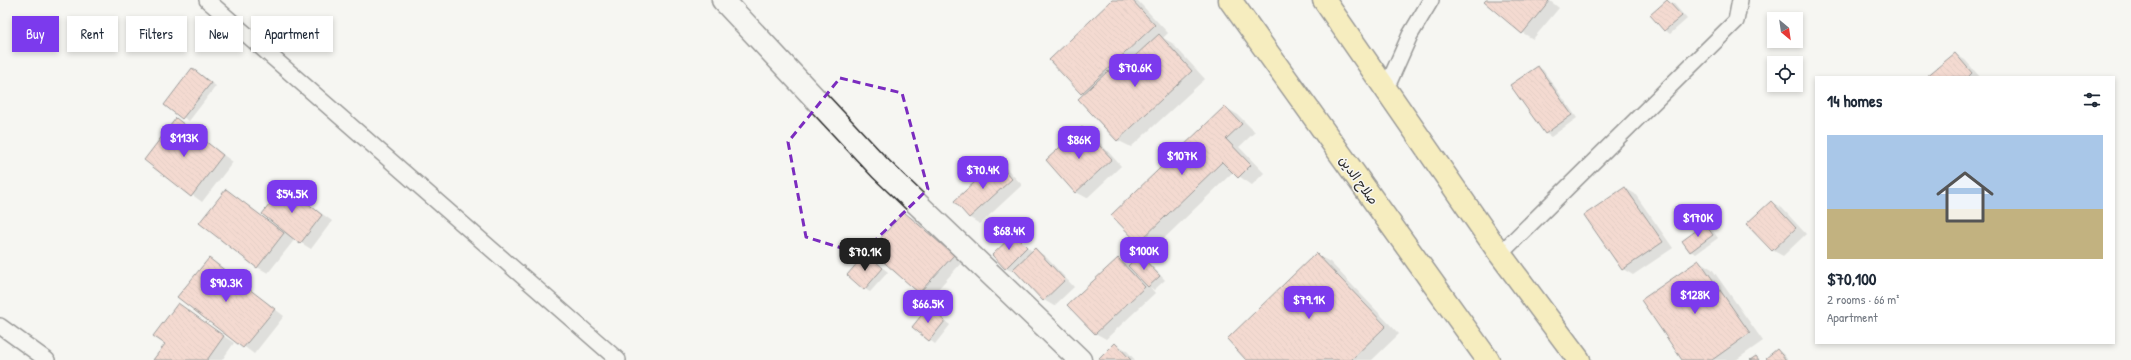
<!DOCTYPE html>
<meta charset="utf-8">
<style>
:root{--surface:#fff;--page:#f6f6f7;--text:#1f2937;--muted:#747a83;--accent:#7c3aed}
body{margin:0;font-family:"Patrick Hand","Playpen Sans Arabic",sans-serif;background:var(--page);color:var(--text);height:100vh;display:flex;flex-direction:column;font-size:15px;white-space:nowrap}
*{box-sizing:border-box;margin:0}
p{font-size:13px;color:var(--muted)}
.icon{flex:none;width:22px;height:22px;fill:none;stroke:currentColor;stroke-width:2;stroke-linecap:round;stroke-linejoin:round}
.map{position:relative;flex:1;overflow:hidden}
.panel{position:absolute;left:1815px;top:76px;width:300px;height:268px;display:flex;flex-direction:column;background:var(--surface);border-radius:0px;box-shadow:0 2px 6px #0003}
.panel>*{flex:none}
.hud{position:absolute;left:12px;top:16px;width:380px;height:36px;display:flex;gap:8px}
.needle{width:26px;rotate:151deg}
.tools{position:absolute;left:1767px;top:12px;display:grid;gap:8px}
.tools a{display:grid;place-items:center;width:36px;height:36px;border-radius:0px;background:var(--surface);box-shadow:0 2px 6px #0003;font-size:20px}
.price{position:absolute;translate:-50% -34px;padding:0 9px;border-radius:8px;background:var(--accent);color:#fff;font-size:13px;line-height:26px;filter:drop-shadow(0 1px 2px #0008)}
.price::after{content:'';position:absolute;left:50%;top:24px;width:12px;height:9px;margin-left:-6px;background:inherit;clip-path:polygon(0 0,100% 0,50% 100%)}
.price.selected{background:#222;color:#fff}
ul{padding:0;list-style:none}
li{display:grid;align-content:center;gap:8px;height:212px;padding:0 12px}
li span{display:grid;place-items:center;height:124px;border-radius:0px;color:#555}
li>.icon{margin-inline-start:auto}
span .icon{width:72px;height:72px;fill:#fffc;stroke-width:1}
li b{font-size:17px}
h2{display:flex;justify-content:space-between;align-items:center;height:48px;padding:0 12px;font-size:17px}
.tag{padding:0 14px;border-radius:0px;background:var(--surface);box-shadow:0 2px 6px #0003;font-size:14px;line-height:36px}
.tag.selected{background:var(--accent);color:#fff}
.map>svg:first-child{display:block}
.shadow{fill:#0003}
.building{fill:url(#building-back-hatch);stroke:#2b2b2b}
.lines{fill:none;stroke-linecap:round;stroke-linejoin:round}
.lane-casing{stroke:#2b2b2b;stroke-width:18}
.street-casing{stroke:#2b2b2b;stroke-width:25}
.highway-casing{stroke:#2b2b2b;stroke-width:25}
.lane{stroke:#f6f6f2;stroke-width:15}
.street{stroke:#f6f6f2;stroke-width:22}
.highway{stroke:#f7e281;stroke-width:22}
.marked{fill:none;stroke:#7b2cbf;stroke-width:3;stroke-dasharray:8 5;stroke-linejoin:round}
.labels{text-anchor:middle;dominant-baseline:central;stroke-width:3;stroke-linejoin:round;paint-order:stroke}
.street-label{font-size:13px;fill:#2b2b2b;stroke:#f6f6f2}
</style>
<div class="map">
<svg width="2131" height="360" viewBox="0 0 2131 360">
<defs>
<pattern id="building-back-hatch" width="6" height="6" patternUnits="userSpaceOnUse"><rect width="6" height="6" fill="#f1b8a8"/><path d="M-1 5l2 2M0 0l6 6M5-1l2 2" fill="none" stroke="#cf9e91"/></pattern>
</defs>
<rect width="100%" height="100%" fill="#f6f6f2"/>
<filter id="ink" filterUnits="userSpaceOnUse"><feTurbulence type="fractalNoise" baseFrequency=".025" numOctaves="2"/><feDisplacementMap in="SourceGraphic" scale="8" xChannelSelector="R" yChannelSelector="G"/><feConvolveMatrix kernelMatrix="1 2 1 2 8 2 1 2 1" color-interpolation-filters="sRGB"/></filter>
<g filter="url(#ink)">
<path class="shadow" d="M1114,0H1137L1168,33L1163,38L1172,43L1205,79L1131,147L1117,140L1082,93Z
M1487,0H1549L1559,8L1533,39L1523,33Z
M1668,1L1674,4L1687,19L1670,34L1665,30L1651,15Z
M1955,54L1965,60L1980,77H1927Z
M1538,67L1543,70L1577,118L1551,137L1545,133Z
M198,73L216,86L189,121L165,105Z
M1225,107L1238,115L1255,132L1239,147L1264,173L1252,185L1233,172L1152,250L1138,242Z
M176,120L233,162L202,202L145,160Z
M1082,128L1093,135L1121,166L1087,198L1076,192Z
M997,163L1007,169L1022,185L980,224L970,218L955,201Z
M285,187L332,221L311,249L295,239L268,273L257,267L226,190L287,234Z
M1625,188L1635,194L1673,248L1633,275L1623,269Z
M1771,202L1782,208L1806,234L1783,256L1772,250Z
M904,213L915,219L963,261L930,298L920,292L871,250Z
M1705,225L1711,228L1718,238L1696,254L1690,251Z
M1014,235L1033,252L1035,250L1045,256L1074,287L1054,306L1044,300L1014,268L1011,271L1005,268Z
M866,254L888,272L870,292L865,289Z
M1317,255L1330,262L1399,334L1372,360H1248Z
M1139,256L1145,259L1165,280L1154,290L1150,287L1155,293L1106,339L1095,333L1118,259L1129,266Z
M209,259L284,316L254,354L179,297Z
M1699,261L1712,269L1763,341L1736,360H1684Z
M178,304L234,343L222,360H155L166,344Z
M934,312L950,325L935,344L913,327Z
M1116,344L1126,350L1135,360H1099Z
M1777,350L1783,354L1788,360H1769Z"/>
<path class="building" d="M1112,0H1132L1155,25L1081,94L1049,60Z
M1486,0H1547L1549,1L1522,34L1484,2Z
M1667,0L1682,16L1664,31L1650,15Z
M1159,34L1192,71L1117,141L1078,99L1108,71L1113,76Z
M1955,53L1972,73L1968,77H1926Z
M1538,66L1572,115L1545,134L1510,85Z
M192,68L211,83L182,119L164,105Z
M1225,106L1242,124L1226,139L1251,165L1238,178L1222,162L1138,243L1111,215Z
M176,118L223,155L191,197L144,160Z
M1082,127L1112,159L1075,193L1046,160Z
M997,162L1012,179L969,218L954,201Z
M285,185L322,215L300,244L262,214Z
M1625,187L1663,242L1622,270L1584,215Z
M226,189L284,233L257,268L199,223Z
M1771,201L1796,228L1772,251L1746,224Z
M904,212L954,255L919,293L870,250Z
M1705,224L1713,235L1690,252L1682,241Z
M1014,234L1027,247L1005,269L992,255Z
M1035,248L1065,280L1043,301L1013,269Z
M866,253L883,268L864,290L847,275Z
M1316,253L1386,326L1351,360H1246L1227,339Z
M1139,254L1160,276L1148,287L1128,266Z
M209,258L275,309L243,348L177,297Z
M1118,258L1145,287L1095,334L1067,305Z
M1699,260L1750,333L1712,360H1682L1641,300Z
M178,303L224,336L207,360H153L165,344L153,336Z
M928,307L945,321L929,341L912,327Z
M1115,343L1131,360H1098Z
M1777,349L1786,360H1768L1766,358Z
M1756,356L1759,360H1750Z"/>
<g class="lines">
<defs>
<path id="lane" d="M207,0L618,360
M1386,89L1410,35L1431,0
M1500,254L1736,21L1740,0
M0,326L47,360"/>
<path id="street" d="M723,0L881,169L1080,360"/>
<path id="highway" d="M1230,0L1488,360
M1324,0L1500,254L1579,360"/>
</defs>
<use href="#lane" class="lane-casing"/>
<use href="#street" class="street-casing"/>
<use href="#highway" class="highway-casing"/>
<use href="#lane" class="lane"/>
<use href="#street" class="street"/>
<use href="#highway" class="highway"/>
</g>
</g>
<path d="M0 0H2131V360H0ZM840,78L902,93L928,189L861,254L806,237L788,142Z" fill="#f6f6f2" fill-opacity=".55" fill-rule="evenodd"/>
<path class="marked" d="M840,78L902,93L928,189L861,254L806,237L788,142Z"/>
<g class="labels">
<g class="street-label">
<text transform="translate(1359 180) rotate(54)">صلاح الدين</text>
</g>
</g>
</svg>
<div class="tools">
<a><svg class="needle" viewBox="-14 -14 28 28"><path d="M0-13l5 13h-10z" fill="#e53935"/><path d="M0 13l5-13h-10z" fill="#747a83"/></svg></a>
<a><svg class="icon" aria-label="locate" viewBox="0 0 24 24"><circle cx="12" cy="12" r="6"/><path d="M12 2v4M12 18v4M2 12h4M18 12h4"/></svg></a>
</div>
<b class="price" style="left:1135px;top:88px">$70.6K</b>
<b class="price" style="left:184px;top:158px">$113K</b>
<b class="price" style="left:1079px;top:160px">$86K</b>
<b class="price" style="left:1182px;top:176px">$107K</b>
<b class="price" style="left:983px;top:190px">$70.4K</b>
<b class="price" style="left:292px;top:214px">$54.5K</b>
<b class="price" style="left:1698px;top:238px">$170K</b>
<b class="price" style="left:1009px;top:251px">$68.4K</b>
<b class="price" style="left:1144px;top:271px">$100K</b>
<b class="price selected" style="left:865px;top:272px">$70.1K</b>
<b class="price" style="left:226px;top:303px">$90.3K</b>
<b class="price" style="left:1695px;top:315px">$128K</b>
<b class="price" style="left:1309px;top:320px">$79.1K</b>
<b class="price" style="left:928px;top:324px">$66.5K</b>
<div class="hud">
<a class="tag selected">Buy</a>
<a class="tag">Rent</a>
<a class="tag">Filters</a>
<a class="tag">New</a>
<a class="tag">Apartment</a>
</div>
<section class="panel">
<h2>14 homes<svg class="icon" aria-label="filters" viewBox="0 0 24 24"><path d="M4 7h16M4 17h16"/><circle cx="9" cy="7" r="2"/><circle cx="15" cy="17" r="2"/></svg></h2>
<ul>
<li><span style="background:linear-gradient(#a9c7e8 60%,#c2b280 0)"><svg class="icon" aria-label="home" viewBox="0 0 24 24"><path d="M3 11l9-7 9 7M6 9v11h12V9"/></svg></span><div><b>$70,100</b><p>2 rooms · 66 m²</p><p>Apartment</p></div></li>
</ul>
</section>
</div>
